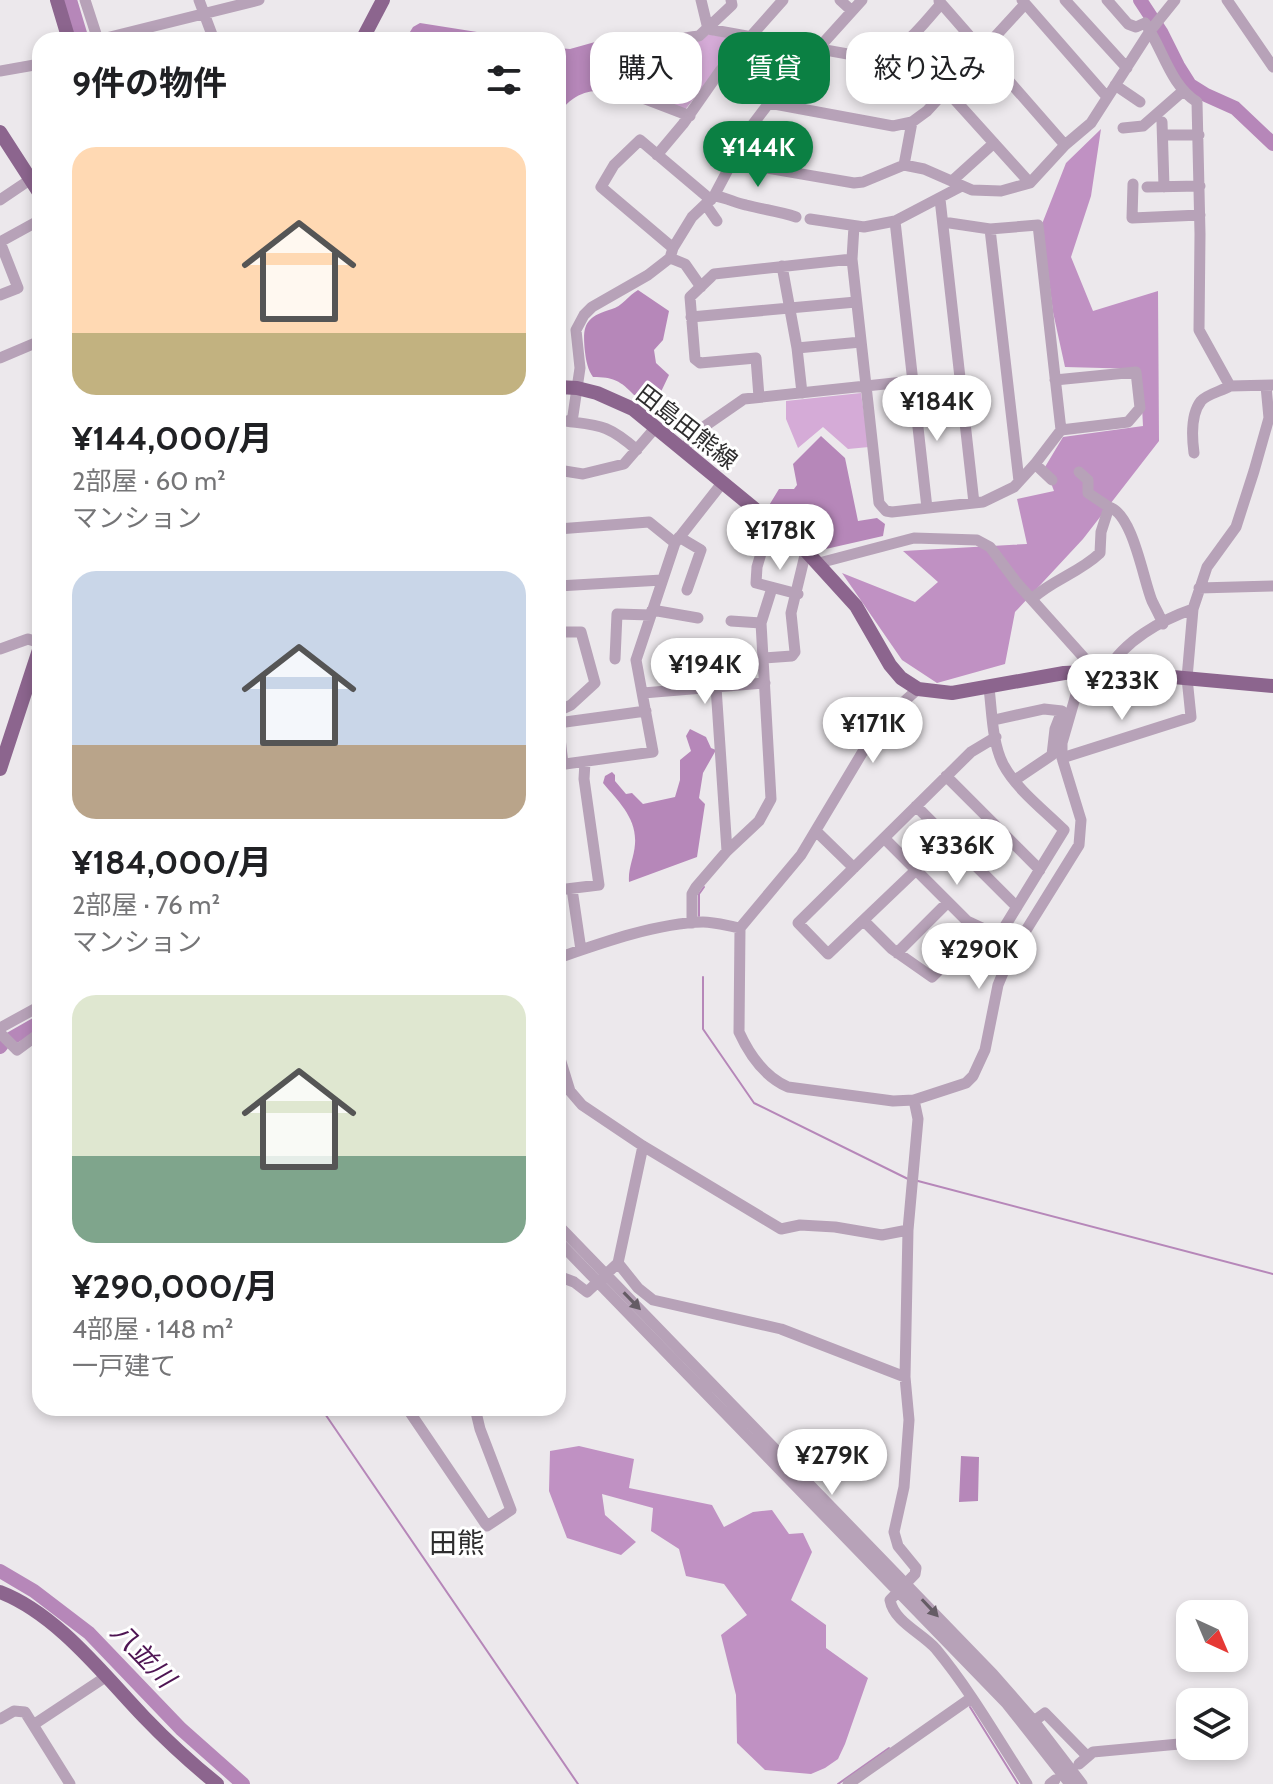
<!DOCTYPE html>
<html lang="ja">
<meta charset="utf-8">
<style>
:root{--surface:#fff;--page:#f6f6f6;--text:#202124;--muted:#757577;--accent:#0b8043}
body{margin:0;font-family:Cabin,"Noto Sans JP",sans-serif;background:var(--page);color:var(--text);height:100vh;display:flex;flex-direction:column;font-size:30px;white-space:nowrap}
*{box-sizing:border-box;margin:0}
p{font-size:26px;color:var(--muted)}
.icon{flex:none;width:44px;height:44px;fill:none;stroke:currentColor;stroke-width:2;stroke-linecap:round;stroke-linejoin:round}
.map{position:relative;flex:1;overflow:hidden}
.sheet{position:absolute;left:32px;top:32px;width:534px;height:1384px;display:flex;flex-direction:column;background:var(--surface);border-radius:24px;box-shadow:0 4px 12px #0003}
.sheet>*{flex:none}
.banner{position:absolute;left:590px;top:32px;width:562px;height:72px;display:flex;gap:16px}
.needle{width:52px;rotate:136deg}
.buttons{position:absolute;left:1176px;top:1600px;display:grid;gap:16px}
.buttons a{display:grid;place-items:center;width:72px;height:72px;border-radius:16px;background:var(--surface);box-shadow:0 4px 12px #0003;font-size:40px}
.price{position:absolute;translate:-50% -68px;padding:0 18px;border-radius:28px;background:#fff;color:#222;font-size:26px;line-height:52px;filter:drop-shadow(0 2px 4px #0008)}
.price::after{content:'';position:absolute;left:50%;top:48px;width:24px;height:18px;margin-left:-12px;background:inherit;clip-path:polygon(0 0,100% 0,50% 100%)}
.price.selected{background:var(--accent);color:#fff}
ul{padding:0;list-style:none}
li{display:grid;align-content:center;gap:16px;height:424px;padding:0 40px}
li span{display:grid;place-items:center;height:248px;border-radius:24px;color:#555}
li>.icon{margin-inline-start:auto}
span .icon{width:144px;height:144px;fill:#fffc;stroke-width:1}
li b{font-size:34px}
h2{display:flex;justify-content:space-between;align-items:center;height:96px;padding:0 40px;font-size:34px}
.tag{padding:0 28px;border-radius:24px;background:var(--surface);box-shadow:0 4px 12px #0003;font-size:28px;line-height:72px}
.tag.selected{background:var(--accent);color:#fff}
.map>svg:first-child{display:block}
.green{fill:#d5abd7}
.forest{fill:#c091c3}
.water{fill:#b687b9}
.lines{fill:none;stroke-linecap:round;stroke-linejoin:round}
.stream{stroke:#b687b9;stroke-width:2}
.river{stroke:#b687b9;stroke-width:14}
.minor{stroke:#b7a2b8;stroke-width:11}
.major{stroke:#8c658e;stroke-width:14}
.oneway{fill:#655c65}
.labels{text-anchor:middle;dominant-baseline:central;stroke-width:6;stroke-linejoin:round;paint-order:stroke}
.street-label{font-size:24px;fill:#2e2d2e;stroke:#fff}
.water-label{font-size:26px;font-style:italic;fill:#4e1453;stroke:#fff}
.quarter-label{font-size:28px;fill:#2e2d2e;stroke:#fff}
</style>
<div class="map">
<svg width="1273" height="1784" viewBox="0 0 1273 1784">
<rect width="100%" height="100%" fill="#ece8ec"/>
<path class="green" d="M706,34L739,39V42L684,111L648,96L660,59L686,40Z
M861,393L869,447L848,449L823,427L798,448L786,419V401Z"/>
<path class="forest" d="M1101,129L1091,196L1071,257L1093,311L1158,291L1159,441L1083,539L1015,612L1005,664L937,683L902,660L842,573L915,602L938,582L903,551L1027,544L1017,499L1054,491L1045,467L1063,437L1143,426L1140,369L1065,367L1053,312L1042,224L1066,163Z
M579,1446L634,1459L629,1488L712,1505L724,1527L753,1512L772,1510L789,1534L803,1533L812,1552L791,1600L826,1625V1648L868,1678L845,1744L838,1759L825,1768L811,1774L765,1770L737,1743L736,1695L721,1635L747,1615L724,1584L686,1576L679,1549L651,1531L653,1508L602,1494L605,1515L636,1542L621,1555L567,1538L549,1491L550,1451Z"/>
<path class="water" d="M420,23L496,35L521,34L534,40H405L413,27Z
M635,34L640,37L650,55C648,65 647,77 638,84C618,101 585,74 558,115V48L570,49L595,42H625Z
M638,290L669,311L663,340L654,350L656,363L669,375L659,396L634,395C621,381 613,377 593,377C588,370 586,361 585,352C582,325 585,317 612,309C621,307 629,295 638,290Z
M821,436L845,458L858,521L877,518L885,524L883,536L817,551L804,542L806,528L768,507L779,489H794L797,485L793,464Z
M690,729L706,737L711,748L716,750L703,773L699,798L705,804L697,857L629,882C628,868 634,858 635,844C637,818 618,801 603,783L605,776L612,772L615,775V781L626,794L632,793L643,804L675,797L680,780V760L691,751L686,736Z
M961,1456L979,1457L978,1501L959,1502Z"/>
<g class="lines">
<path class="stream" d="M699,916V894L704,887
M703,977V1029L754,1103L908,1179
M918,1181L1273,1274
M321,1408L578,1784
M970,1707L1018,1784
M838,1784L889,1748"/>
<path class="river" d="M70,0L82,40
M1140,0L1161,32L1178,66L1190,85L1206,95L1235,108L1273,144
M0,1047L3,1043L40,1022
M0,1571L34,1591L89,1633L181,1729L243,1784"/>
<path class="minor" d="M85,0L98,40
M199,0L214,40
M701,0L708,29
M840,0L852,11
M1022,0L1107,97
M1065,0L1127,68
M1107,0L1128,24L1136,27L1145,23C1163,49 1170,85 1197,102L1200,234L1199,330L1230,386L1272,385
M1227,0L1273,67
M939,1L1065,145
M708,29L870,58C903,54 920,27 941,4
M98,40L259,0
M0,71L40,64
M1115,85L1140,102
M946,90L1030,183
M769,103L893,126L912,122L927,111L1025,4
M690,116L643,98C653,66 660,38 699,36L732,5L731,0
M1162,122L1164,187
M1123,128L1143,126L1183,91
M1163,135H1199
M657,155L683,124L720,71L783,0
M731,162L854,183L863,182L904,165L924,169L972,190L1001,191L1030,183L1065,145L1091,123L1150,31L1175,0
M904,165L912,122
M952,181L994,143
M1133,184L1132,218L1200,215
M1147,187L1200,186
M714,196C726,197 735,203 746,205C765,210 778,211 796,217
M940,199L974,503
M0,200L31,179
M706,205L717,221
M810,219L864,227L895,221L960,187
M895,221L927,508
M854,226L852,259L879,503L886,511L892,512L983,502L1014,487L1035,464L1061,430L1038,225L990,229L943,222
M990,229L1019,481
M0,242L18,288L0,295
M0,242L40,220
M673,248L601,187L614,165L640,140L711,200
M670,258L685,264L701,287
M782,266L797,348L802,393
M691,317L856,302
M797,348L861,342
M0,358L40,341
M1055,380L1136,372L1140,408L1128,422L1061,430
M759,397L756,358L700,363L695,359L690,297L714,274L852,259
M558,420C598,426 605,422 637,450
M572,422L580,368L576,330L584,315L592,307L648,275L670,258L673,248L692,217L714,196L750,128L769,103L862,0
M683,449L705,426L744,399L913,381
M1194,453C1192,438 1190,415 1201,401C1207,394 1222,391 1230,386
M1035,464L1052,480
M558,470L583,474L624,464L656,427
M1079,472L1088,480V493L1109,507
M558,529L649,522L675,543
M679,537L701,550L687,590
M762,550L757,567L756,583L798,594
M819,563L914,538L977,540L990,547L1017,583L1086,660L1062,743V758L1081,820L1079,845L1010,956L998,985L985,1050L973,1076L966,1083L914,1100L893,1101L788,1087C765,1077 749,1054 739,1032L740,928L801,855L880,723L918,689
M558,586L662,580
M1199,588L1273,586
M1032,599C1052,580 1079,573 1100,553L1101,532L1109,507C1133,514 1143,579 1152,601C1156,609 1160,616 1163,624
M652,610L698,618
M731,621L761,623
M558,632H581L595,683L571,705L558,711
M0,649L28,639L40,643
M764,658L792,656L795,652L791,613L806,551
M615,659L617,614L651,615
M1107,671C1124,641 1161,620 1193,609
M716,687L727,851
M643,693L765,683
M994,720L1044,709L1062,711L1055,729L1052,755L1015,780
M558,721L563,764
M558,723L646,711
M1062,758L1191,717L1187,678L1193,609L1207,567L1236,527L1254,471L1269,418L1266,386
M558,765L653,752L636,660L675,543L723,482
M946,776L1040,870
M916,806L1017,907
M817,832L854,868
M884,838L967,921L999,936L1064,830C1044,810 1016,789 1003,764C992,742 992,712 989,688
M916,870L828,954L798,923L971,752L996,737
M572,889L581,950
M558,890L599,885L584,779L585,762
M864,921L892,949L932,977L981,928
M692,923V894L696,887L727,851L759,821L771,799L761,623L772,588
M897,953L948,902
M558,958C601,943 657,923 703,922C715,922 728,926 740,928
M0,1028L40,1006
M0,1033L17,1050L40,1033
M558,1052L570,1091L582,1105L643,1146L781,1229L800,1225L835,1227L882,1235L908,1230
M914,1100L918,1119L908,1230L905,1377L909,1420L904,1487L894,1532L898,1546L916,1568L915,1574L890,1600C894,1622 922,1633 936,1649C970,1690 998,1739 1027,1784
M558,1225L993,1674L1034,1721L1082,1784
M558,1241L1007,1704L1070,1784
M618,1263L638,1288L653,1300L781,1329L905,1377
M558,1276L574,1282L587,1292L618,1263L643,1146
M407,1408L487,1526L511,1510L480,1429L475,1408
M0,1719L14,1711L25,1712L70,1784
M1034,1721L1045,1713L1087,1756
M33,1725L107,1676
M1079,1764L1093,1752L1190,1743
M848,1784L971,1698
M1050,1784L1055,1780"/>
<path class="major" d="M57,0L69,40
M362,40L383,0
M0,132L40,194
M558,387L577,388L597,393L633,409L806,551L856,606L890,665L901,678L918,689L952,693L1064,673L1107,671L1273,686
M0,769L40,647
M0,1592C57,1614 103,1674 144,1717C167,1741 191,1763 217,1784"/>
</g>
<defs><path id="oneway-solid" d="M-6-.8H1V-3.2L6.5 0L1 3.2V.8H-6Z" transform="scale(2)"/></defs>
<g class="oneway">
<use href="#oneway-solid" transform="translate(632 1301) rotate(46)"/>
<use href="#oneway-solid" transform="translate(930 1608) rotate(47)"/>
</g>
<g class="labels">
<g class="street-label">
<text transform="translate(687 427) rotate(38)">田島田熊線</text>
</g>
<g class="water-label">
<text transform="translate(143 1655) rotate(46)">八並川</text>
</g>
<g class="quarter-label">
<text x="457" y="1543">田熊</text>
</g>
</g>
</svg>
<div class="buttons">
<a><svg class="needle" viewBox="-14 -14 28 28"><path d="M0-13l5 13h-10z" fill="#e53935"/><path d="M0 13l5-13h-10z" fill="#757577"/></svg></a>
<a><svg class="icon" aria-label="layers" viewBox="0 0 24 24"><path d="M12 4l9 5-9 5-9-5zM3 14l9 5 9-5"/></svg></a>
</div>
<b class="price selected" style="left:758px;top:189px">¥144K</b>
<b class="price" style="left:937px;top:443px">¥184K</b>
<b class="price" style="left:780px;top:572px">¥178K</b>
<b class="price" style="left:705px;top:706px">¥194K</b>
<b class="price" style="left:1122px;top:722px">¥233K</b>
<b class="price" style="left:873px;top:765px">¥171K</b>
<b class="price" style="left:957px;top:887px">¥336K</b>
<b class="price" style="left:979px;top:991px">¥290K</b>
<b class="price" style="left:832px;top:1497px">¥279K</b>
<div class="banner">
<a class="tag">購入</a>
<a class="tag selected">賃貸</a>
<a class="tag">絞り込み</a>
</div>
<section class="sheet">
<h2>9件の物件<svg class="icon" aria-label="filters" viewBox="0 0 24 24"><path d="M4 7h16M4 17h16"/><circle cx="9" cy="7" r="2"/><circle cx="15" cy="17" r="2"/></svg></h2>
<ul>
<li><span style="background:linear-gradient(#ffd9b3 75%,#c2b280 0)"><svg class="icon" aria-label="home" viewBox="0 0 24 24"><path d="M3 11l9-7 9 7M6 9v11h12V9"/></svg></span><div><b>¥144,000/月</b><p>2部屋 · 60 m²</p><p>マンション</p></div></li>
<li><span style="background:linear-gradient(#c9d6e8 70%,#b9a48a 0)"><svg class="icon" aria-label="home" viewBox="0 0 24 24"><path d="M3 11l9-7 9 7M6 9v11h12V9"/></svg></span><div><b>¥184,000/月</b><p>2部屋 · 76 m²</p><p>マンション</p></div></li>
<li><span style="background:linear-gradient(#dfe7d0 65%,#7fa58c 0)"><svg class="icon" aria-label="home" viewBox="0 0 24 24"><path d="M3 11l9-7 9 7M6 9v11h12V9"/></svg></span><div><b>¥290,000/月</b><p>4部屋 · 148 m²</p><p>一戸建て</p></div></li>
</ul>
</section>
</div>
